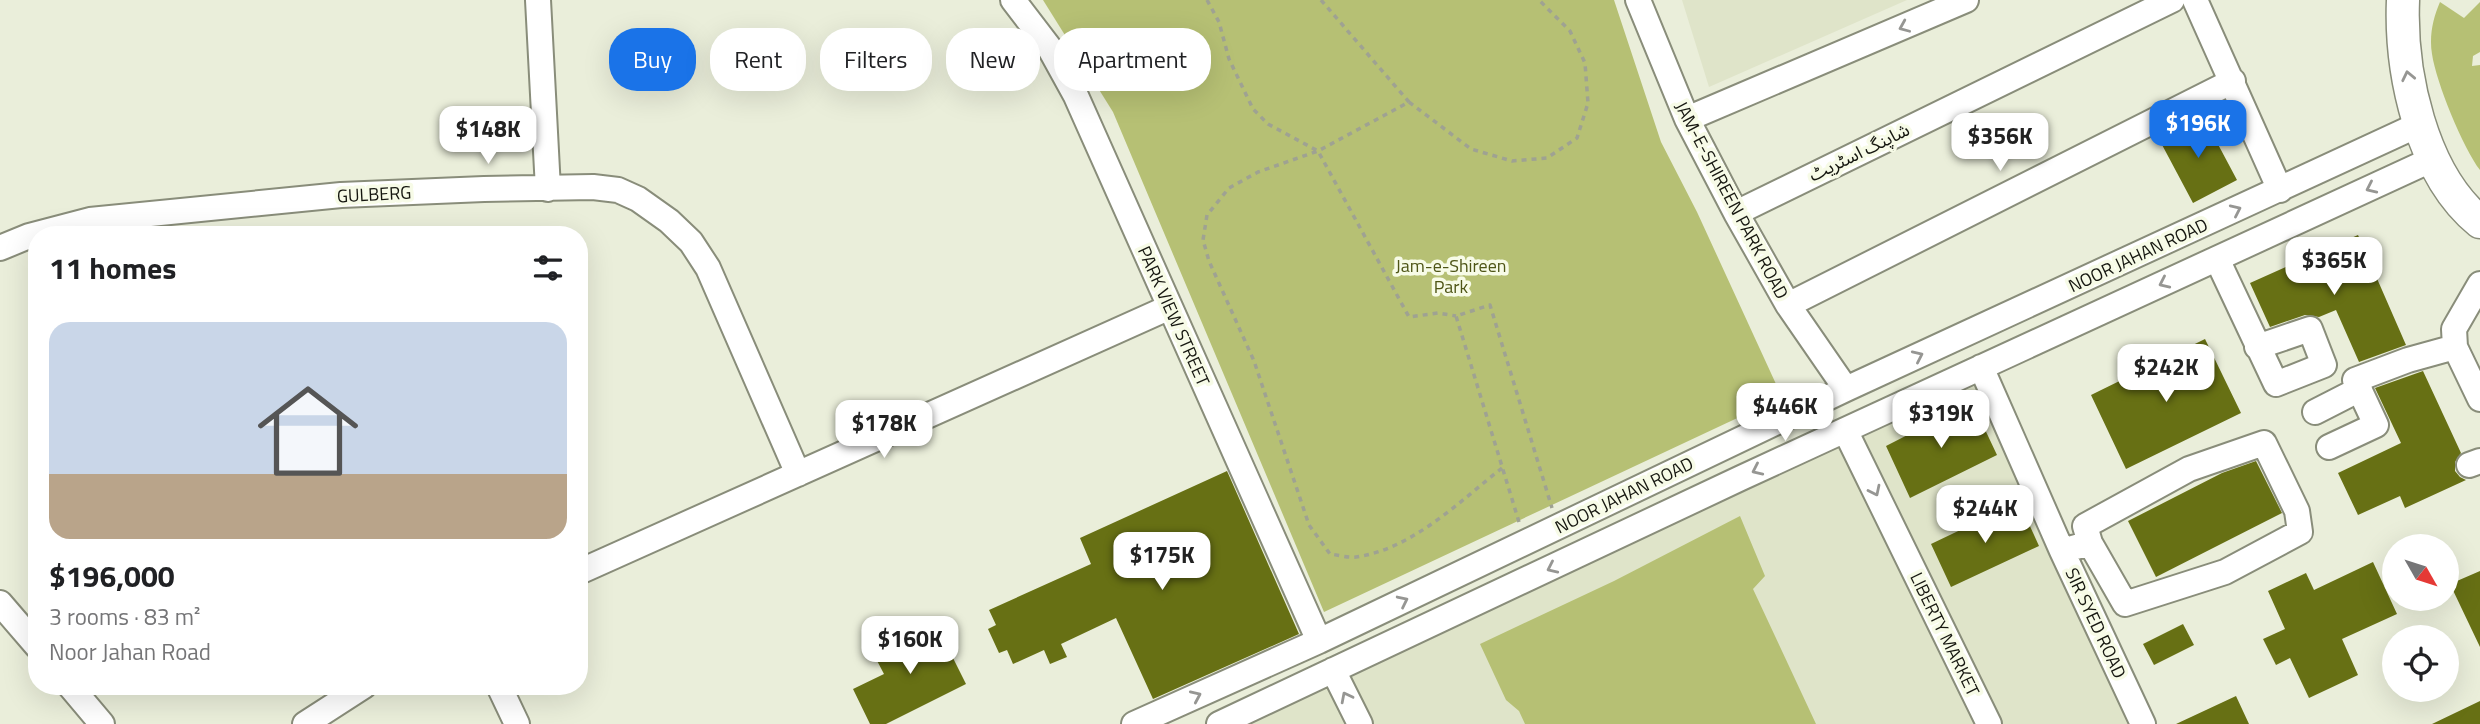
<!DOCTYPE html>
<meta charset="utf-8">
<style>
:root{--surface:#fff;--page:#f6f6f6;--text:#202124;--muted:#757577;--accent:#1a73e8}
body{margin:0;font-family:"Titillium Web","Noto Sans Arabic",sans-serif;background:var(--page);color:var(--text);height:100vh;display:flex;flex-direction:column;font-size:26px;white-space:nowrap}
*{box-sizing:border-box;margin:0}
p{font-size:23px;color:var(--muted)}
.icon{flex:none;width:38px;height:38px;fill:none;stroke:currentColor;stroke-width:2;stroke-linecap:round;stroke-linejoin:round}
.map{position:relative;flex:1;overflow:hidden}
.panel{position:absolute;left:28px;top:226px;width:560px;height:469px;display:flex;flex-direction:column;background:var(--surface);border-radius:28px;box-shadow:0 7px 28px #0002}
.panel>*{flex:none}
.top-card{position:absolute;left:609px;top:28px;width:665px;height:63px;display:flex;gap:14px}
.needle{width:46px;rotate:129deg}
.controls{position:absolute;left:2382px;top:534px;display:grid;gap:14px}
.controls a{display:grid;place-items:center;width:77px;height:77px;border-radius:50%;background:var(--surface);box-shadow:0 7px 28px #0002;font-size:35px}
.price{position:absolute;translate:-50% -60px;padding:0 16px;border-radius:14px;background:#fff;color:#222;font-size:23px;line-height:46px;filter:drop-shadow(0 2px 4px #0008)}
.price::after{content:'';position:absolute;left:50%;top:42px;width:21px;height:16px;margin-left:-10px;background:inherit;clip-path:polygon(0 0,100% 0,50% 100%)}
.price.selected{background:var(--accent);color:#fff}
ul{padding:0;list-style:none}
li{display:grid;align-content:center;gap:14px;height:371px;padding:0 21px}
li span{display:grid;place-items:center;height:217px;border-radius:21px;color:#555}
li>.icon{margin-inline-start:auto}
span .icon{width:126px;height:126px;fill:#fffc;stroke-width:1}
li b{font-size:30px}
h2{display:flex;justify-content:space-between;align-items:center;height:84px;padding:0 21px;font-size:30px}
.tag{padding:0 24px;border-radius:28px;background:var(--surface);box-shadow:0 7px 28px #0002;font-size:24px;line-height:63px}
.tag.selected{background:var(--accent);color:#fff}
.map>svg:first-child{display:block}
.built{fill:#dfe4c9}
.green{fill:#b6c074}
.building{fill:#677014}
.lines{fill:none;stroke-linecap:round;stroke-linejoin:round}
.minor-casing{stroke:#898d7a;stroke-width:28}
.major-casing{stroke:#898d7a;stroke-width:35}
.path{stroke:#9fa292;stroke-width:3.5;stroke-dasharray:5 5;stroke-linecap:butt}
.minor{stroke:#fff;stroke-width:24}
.major{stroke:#fff;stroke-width:32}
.oneway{stroke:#969693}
.labels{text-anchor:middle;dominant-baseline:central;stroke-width:7;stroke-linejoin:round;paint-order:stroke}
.street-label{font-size:18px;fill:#15160f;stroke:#f7fbe7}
.park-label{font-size:18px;fill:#4e5516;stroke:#f7fbe7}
</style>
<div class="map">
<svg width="2480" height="724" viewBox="0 0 2480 724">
<rect width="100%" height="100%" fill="#eaeeda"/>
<path class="built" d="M1682,0H1907L1709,87Z
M1981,367L2143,724H1230Z"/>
<path class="green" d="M1043,0H1614L1661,142L1697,212L1782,397L1324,612L1113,112Z
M2440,2L2464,18L2480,2V52L2473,56L2472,66L2480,65V170C2463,148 2436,82 2432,54C2429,36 2433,18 2440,2Z
M1740,516L1765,576L1753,589L1816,724H1525L1519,711L1506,700L1480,644L1614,581Z"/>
<path class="building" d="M2204,118L2237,180L2193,203L2160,141Z
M2358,235L2406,345L2359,362L2336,310L2319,317L2305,315L2270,327L2250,283Z
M2205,339L2241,413L2126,469L2091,395Z
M2423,371L2461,453L2455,462V471L2460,477L2466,480L2405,508L2400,496L2358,515L2338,473L2401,443L2375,388Z
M1972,402L1997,455L1910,498L1886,446Z
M2256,461L2282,513L2156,577L2128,521L2222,473Z
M1227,471L1299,634L1153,699L1116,618L1061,644L1067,657L1050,664L1044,650L1013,664L1007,650L999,653L988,629L996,625L989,610L1091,564L1080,538Z
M2019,502L2039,546L1951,587L1931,544Z
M2373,562L2397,614L2342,639L2358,675L2309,698L2290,658L2276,665L2263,639L2285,629L2268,591L2306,573L2314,590Z
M2480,571V647L2450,584Z
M935,622L966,684L886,724H870L853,689L884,674L873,653Z
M2183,624L2194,645L2154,665L2143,644Z
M2236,696L2249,724H2176Z
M2480,701V724H2432Z"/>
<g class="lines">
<defs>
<path id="minor" d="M538,0L548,189
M1013,0L1049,47L1076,96L1319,641
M1638,0L1687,119L1736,213L1788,305L1846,389
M2195,0L2280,190
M1687,119L1966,0
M1736,213L2172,0
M0,248L29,236L90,220L341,195L484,189L593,187L618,190L638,199L669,221L691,242L708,268L798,474
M2217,259L2276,384L2324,365L2310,329L2257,347
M2480,284L2454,329L2455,347L2480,399
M1788,305L2233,81
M1981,367L2062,551L2143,724
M2315,412L2360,389
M1845,430L1989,724
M2329,447L2376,425L2355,380L2408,360L2455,347
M2469,465L2480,461
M2062,551L2090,543L2085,526L2189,469L2264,443L2297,511L2300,532L2225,572L2125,604L2090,543
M579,572L1170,307
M0,603L37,646
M1333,670L1360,724
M70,686L102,724
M499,686L517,724
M305,724L364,686
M1134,724L1319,641L1846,389L2420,124
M1219,724L1741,478L2433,159"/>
<path id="major" d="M2403,0C2400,72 2421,174 2480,222"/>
</defs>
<use href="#minor" class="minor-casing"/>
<use href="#major" class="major-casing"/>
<path class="path" d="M1207,0L1219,22L1229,59L1253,109L1268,124L1318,151L1409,317L1438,313L1456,316
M1321,0L1409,102
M1502,468C1460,501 1413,549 1356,557C1348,558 1338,555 1330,554L1309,525L1254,361L1209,261L1203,240L1207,215L1229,188L1258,172L1318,151L1409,102L1471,149L1512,161L1547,158L1577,138L1588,103L1585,63L1570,31L1539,0
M1519,522L1456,316L1490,305L1552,508"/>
<use href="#minor" class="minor"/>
<use href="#major" class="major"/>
</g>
<defs><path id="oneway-chevron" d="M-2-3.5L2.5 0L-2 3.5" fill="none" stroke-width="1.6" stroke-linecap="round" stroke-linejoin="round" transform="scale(1.75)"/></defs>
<g class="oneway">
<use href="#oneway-chevron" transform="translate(1904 27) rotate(157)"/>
<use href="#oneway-chevron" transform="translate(2408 76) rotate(-102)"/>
<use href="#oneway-chevron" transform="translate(2371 188) rotate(155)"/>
<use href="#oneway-chevron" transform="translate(2236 210) rotate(-25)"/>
<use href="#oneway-chevron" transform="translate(2164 283) rotate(155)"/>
<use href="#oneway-chevron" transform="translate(1918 356) rotate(-25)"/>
<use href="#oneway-chevron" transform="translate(1757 470) rotate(155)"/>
<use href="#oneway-chevron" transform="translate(1875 491) rotate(64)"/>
<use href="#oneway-chevron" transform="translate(1552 568) rotate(155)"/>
<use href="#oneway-chevron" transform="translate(1403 601) rotate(-26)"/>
<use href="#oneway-chevron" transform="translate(1196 696) rotate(-24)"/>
<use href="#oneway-chevron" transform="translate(1346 697) rotate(-117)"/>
</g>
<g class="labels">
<g class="street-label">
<text transform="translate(1859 152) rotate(-26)">شاپنگ اسٹریٹ</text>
<text transform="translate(374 194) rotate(-3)">GULBERG</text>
<text transform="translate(1732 200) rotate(62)">JAM-E-SHIREEN PARK ROAD</text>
<text transform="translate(2138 255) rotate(-25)">NOOR JAHAN ROAD</text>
<text transform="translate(1174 316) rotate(66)">PARK VIEW STREET</text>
<text transform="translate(1624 495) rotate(-26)">NOOR JAHAN ROAD</text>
<text transform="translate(2096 623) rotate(65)">SIR SYED ROAD</text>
<text transform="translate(1945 634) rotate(64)">LIBERTY MARKET</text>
</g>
<g class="park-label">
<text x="1451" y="265">Jam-e-Shireen<tspan x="1451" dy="21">Park</tspan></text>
</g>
</g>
</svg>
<div class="controls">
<a><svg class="needle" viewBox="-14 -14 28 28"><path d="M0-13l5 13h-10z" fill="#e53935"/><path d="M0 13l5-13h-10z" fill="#757577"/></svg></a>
<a><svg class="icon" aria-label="locate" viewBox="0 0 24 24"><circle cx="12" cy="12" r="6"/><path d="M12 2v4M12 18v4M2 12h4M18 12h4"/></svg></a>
</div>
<b class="price selected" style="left:2198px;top:160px">$196K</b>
<b class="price" style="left:488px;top:166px">$148K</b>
<b class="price" style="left:2000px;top:173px">$356K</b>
<b class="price" style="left:2334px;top:297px">$365K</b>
<b class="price" style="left:2166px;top:404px">$242K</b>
<b class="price" style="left:1785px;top:443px">$446K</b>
<b class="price" style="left:1941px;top:450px">$319K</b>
<b class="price" style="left:884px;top:460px">$178K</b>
<b class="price" style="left:1985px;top:545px">$244K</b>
<b class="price" style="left:1162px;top:592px">$175K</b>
<b class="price" style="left:910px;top:676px">$160K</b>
<div class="top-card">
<a class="tag selected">Buy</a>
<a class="tag">Rent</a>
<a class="tag">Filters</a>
<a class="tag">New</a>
<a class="tag">Apartment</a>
</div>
<section class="panel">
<h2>11 homes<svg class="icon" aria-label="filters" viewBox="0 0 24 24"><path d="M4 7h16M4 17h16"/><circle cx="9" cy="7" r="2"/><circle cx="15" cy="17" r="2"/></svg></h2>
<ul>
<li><span style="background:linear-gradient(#c9d6e8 70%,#b9a48a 0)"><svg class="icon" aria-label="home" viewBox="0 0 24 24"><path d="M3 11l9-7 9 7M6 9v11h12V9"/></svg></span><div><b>$196,000</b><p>3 rooms · 83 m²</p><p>Noor Jahan Road</p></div></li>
</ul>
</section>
</div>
